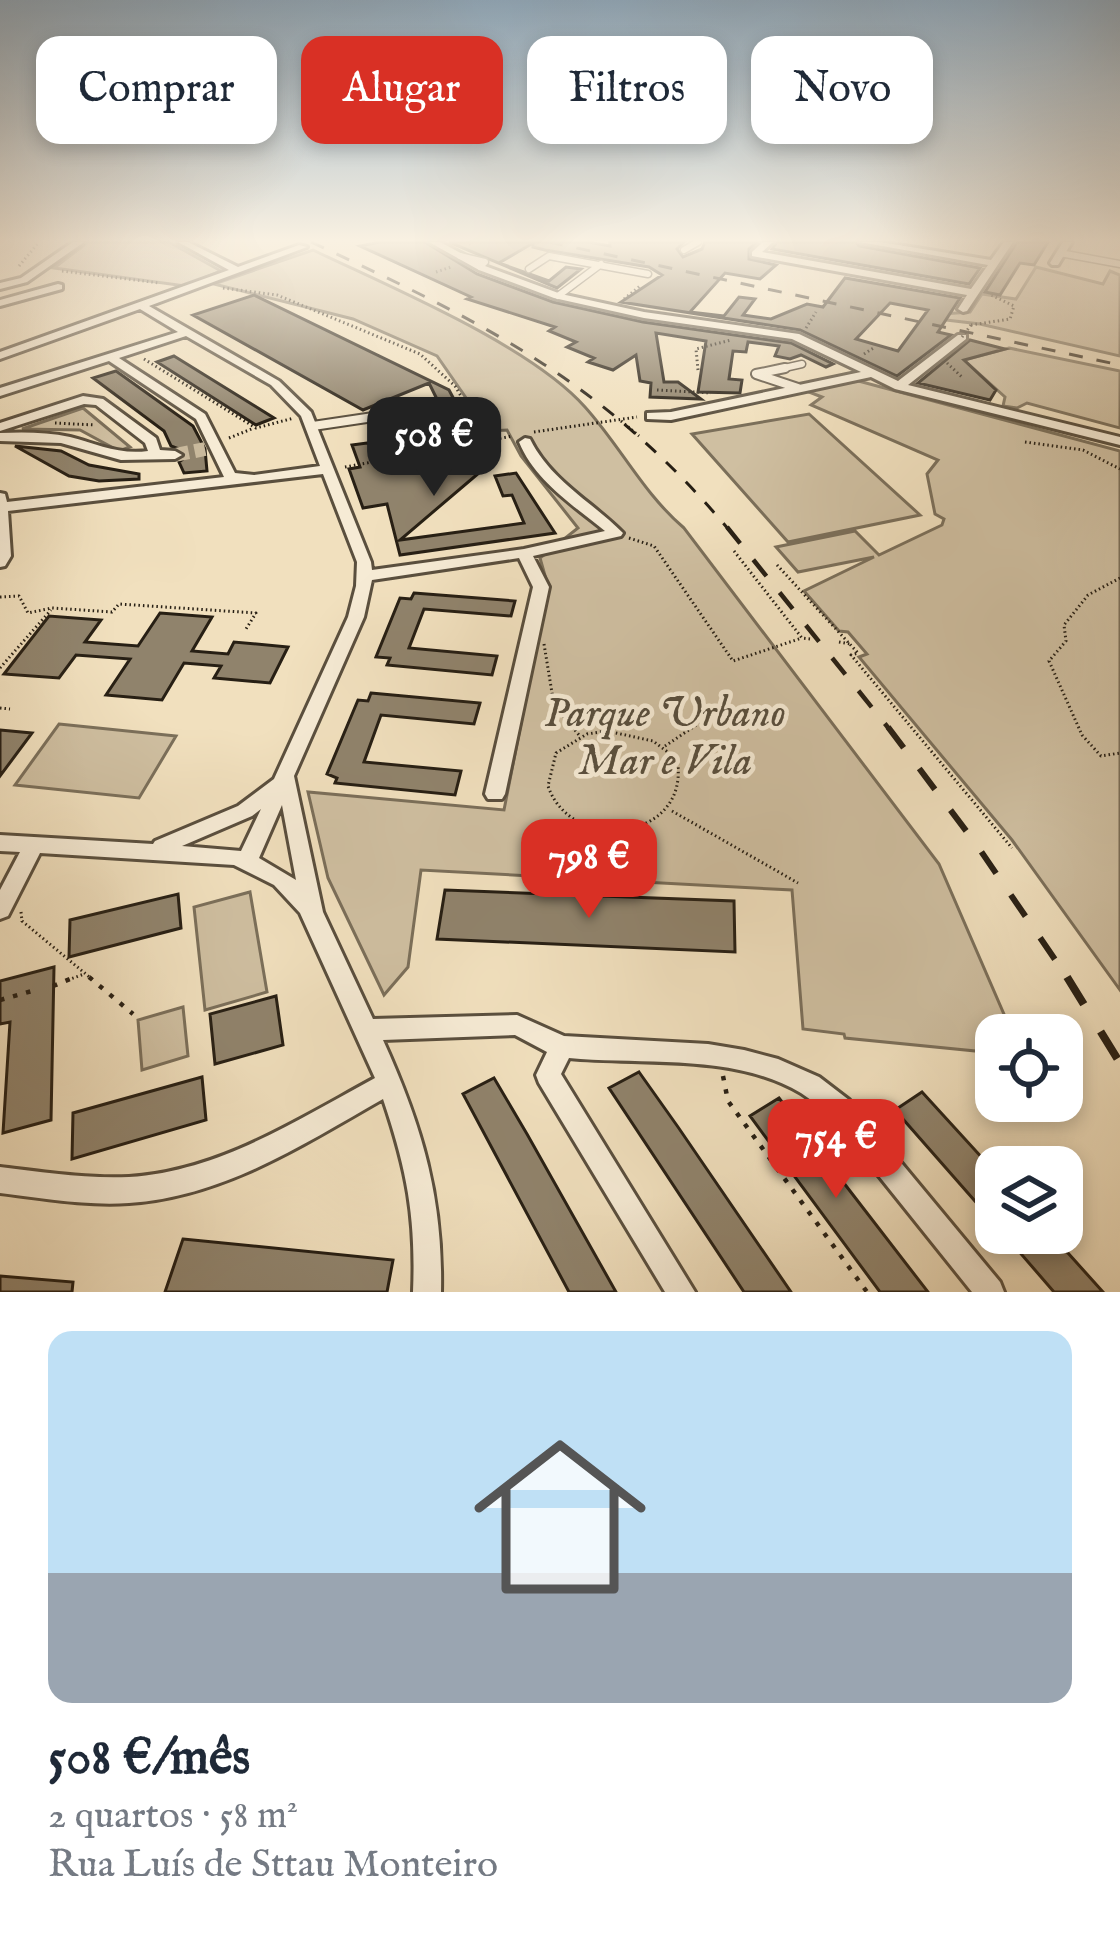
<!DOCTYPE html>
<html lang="pt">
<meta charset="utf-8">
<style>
:root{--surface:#fff;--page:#f6f6f7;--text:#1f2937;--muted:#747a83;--line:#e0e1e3;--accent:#d93025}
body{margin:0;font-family:"IM FELL English",serif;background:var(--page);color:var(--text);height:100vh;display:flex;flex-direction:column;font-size:45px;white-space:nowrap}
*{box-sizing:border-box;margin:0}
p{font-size:39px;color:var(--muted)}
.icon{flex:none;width:66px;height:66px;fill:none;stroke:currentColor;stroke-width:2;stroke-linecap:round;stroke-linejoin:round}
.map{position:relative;height:1292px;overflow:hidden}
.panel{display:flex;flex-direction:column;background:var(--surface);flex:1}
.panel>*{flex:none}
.hud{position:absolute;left:36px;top:36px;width:1050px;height:108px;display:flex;gap:24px}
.fabs{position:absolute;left:975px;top:1014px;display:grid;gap:24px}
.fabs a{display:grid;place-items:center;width:108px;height:108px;border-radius:24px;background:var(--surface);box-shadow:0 6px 18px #0003;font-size:60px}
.price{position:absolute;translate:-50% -102px;padding:0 27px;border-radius:24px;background:var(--accent);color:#fff;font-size:39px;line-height:78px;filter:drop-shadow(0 3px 6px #0008)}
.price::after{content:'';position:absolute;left:50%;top:72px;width:36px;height:27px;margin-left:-18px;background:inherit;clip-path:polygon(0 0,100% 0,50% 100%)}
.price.selected{background:#222;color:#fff}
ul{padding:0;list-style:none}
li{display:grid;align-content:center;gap:24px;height:636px;padding:0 48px}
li+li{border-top:3px solid var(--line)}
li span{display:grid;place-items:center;height:372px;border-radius:24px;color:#555}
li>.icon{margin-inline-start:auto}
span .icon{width:216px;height:216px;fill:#fffc;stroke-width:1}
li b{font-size:51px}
.chip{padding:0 42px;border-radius:24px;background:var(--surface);box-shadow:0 6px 18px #0003;font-size:42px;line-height:108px}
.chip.selected{background:var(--accent);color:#fff}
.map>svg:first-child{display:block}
.green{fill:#cfbfa1;stroke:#7b6f5a;stroke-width:3}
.building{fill:#90836c;stroke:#271f14;stroke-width:3;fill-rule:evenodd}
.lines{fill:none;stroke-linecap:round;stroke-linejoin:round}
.minor-tunnel{stroke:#c9b99c;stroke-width:14;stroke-dasharray:14 6;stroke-linecap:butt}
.service-far1-casing{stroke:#5a4f3e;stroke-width:9}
.service-casing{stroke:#5a4f3e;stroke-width:12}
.minor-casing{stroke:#5a4f3e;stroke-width:6}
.path-far1{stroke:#271f14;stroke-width:3;stroke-dasharray:1.5 3;stroke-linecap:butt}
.path{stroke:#271f14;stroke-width:4.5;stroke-dasharray:4.5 9;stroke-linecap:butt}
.service-far1{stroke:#f6ebd5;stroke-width:6}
.service{stroke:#f6ebd5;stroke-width:8}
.minor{fill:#f6ebd5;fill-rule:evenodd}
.rail-far3{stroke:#271f14;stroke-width:3;stroke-dasharray:14 14;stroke-linecap:butt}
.rail-far2{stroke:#271f14;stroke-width:4.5;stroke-dasharray:21 21;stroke-linecap:butt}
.rail-far1{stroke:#271f14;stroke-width:6;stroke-dasharray:26 26;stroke-linecap:butt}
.rail{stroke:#271f14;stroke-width:8;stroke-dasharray:32 32;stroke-linecap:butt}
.path-bridge{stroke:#271f14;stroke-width:3;stroke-dasharray:1.5 3;stroke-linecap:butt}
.labels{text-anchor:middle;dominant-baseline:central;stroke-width:9;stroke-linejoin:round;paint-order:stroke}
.park-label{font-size:42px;font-style:italic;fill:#594f3e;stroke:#f6ebd5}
</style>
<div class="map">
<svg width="1120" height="1292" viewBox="0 0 1120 1292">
<rect width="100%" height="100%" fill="#f1e0be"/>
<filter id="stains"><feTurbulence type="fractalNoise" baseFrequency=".00167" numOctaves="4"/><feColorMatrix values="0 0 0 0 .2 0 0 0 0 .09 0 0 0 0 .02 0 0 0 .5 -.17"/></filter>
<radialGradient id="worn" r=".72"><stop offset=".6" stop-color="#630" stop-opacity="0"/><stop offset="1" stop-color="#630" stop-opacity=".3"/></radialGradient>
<path class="green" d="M88,242H169L221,271L185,286L54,268Z
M313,250C390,287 530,345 585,407C621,447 643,493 684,528L939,864L1013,1035H996V1053L845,1038L844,1034L803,1029L792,890L421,870L408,967L384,995L328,878L308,792L504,810L548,586L540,558L578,528L521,456L507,430L489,431L437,356L353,319L214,284Z
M1036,267L1103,284L1110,271L1120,275V356L980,324L938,319L942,314L970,312L982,294L1016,299Z
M1009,348L1120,371V428L1027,403L1017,408L1003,406L1005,397L964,360Z
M851,379L1120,451V990L1012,840L859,657L867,654L848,632L839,631L804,591L874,557L798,572L776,547L855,531L879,555L942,525L944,519L935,514L927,474L938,460L811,405L822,397L801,389Z
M83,408L130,447L119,451L80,430L22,429Z
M809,414L920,515L788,542L692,434Z
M59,724L176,736L139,798L15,785Z
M250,892L267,992L205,1010L194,907Z
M183,1007L188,1056L142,1070L138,1020Z"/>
<path class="building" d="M380,242H425L477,274L553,302L643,322L791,343L833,364L826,367L801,355L790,359L775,356L779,346L748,342L746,352L733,351L729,379L742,380L740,393L698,392L706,341L656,333L664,382H678L701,399L650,397L651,383L640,381L636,355L613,370L588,362L594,358L567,347L576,342L549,331L555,327L467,299L471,297L360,246Z
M449,242H588L610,246V242H684L677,249L683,257L702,249L705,242H757L749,249V259L776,265L760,279L725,273L690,312L724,316L739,297L755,299L743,315L771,319L807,304L823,307L845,278L960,298L938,332L951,335L897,376L800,330L621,302L662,275L649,267L545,250L533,247V243L499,263L549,281L566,267L581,269L557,288ZM890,303L928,310L898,351L856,339Z
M777,242H856L859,246L980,268L969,284L772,249Z
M1017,242H1048L1034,265L1020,263L1000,295L985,292Z
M254,295L449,390L474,437L457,440L429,383L363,410L193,315Z
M970,340L1005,349L964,360L996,390L990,400L918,383Z
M174,356L274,418L256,425L157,362Z
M116,371L193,426L205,449L207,471L184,473L179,462L186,457L184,451L171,446L164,431L93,378Z
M367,443L416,458L424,476L438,467L480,472L400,540L524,523L512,495L503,496L495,476L516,473L555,533L400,555L387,504L363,508L349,469L360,467L352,445Z
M15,446L61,451L89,465L139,474V479L99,481L69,476Z
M414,593L515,601L511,616L424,609L409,648L497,656L492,675L387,665L390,658L376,657L400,598L411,599Z
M160,613L212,617L192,651L228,654L234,642L288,647L270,683L214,678L221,666L184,663L162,700L106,695L130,659L76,655L59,678L4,674L49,616L101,620L85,642L138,646Z
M371,693L480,703L474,724L381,715L364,762L461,771L455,795L335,783L337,778L327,774L358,700L368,701Z
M0,730L32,733L0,776Z
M445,890L734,901L735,952L437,939Z
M178,894L181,928L69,957L70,920Z
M54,967L51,1120L3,1133L10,1022L0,1024V981Z
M276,996L283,1045L215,1064L210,1014Z
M639,1072L678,1127L791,1292H744L609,1088Z
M202,1077L206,1120L72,1159L73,1113Z
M494,1078L527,1134L616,1292H569L463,1094Z
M922,1092L996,1173V1225L895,1110Z
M779,1098L823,1156L928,1292H880L750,1116Z
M1003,1233H1050L1103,1292H1054Z
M183,1239L393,1260L387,1292H165Z
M0,1276L73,1282L72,1292H0Z"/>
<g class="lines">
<path class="minor-tunnel" d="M175,455L205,449"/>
<defs>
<path id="service-far1" d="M684,250L698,242
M1060,253L1120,264
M460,256L485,262L480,267
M529,269L549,256L648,274
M558,296L601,264
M771,371L802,364"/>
<path id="service" d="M785,368L756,374L798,388
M313,426L427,409"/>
<path id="minor" d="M73,242H84L27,282L0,289V283L21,278Z
M178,242H188L238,267L299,245L307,247L149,306L279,381L311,412L371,562L372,570L524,549L605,531C573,505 535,481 519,442L525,438L530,439C551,481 591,501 623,533L621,536L533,556L549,587L505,794L502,799H488L485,794L533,587L519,558L372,580L364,617L294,776L323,912L373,1019L517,1015L564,1036L708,1044L744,1050L778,1059L819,1077L849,1100L1000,1282L1004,1292H972L831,1116C821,1109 812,1100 801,1093C734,1053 643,1065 569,1058L561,1074L695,1292H665L539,1083L536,1075L547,1052L515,1035L383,1040C422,1126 443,1197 441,1292H413C416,1217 407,1170 383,1099C304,1144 223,1197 129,1203C86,1206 42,1198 0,1193V1167C42,1172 86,1179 129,1177C220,1171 297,1120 375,1078L300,913L274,885L234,865L40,853L8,916L0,919V890L20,852L0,851V835L153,844L155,841L238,806L274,779L348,617L356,586L357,562L323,474L8,511L11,556L5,566L0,567V493L5,494L7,502L224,477L196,419L109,361L0,396V388L178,332L140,309L0,359V352L229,270ZM186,336L271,385L301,416L320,466L254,475L235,473L205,414L119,358ZM282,805L296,880L259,858ZM261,809L241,851L182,846L252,816Z
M429,242H440L485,266L561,294L644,312L799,334L898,381L958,335H966V339L908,385L1120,437V445L895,389L871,377L671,420L647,419V413L671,412L861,372L792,339L644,318L554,298L479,270Z
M763,242H773L762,252L971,289L988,265L860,242H880L991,260L1004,242H1013L967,311L963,312L958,309L967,295L752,256V252Z
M1063,242H1072L1058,265H1052L1050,263Z
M58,284L62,285V289L0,306V300Z
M83,396L103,399L156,438L160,450L175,451L182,455L175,459L121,460L61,443L0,441V433C23,432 47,432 70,437C97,444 119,455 148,451L145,443L96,405L84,404L0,431V423Z"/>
</defs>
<use href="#service-far1" class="service-far1-casing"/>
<use href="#service" class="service-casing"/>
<use href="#minor" class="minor-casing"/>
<path class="path-far1" d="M465,242L473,245
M625,242L631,243
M19,266L39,242
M62,271L160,283
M436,272L451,267
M223,288L277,295L420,354L455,386L488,441
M624,299L640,286
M971,325L1010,319L1014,306L989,294
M806,328L816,312
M864,354L875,347
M144,359L256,428L294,418
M947,363L963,378
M698,370L696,349L731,340
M657,390L711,393
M621,421L639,436
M55,423L95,425
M534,432L637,417
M229,438L254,428
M1025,442L1083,450L1120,469
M345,467L513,436
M629,538L654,546L733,661L802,638
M734,551L802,638L810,639
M777,565L858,653L851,655L1012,848
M1120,578L1088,595L1064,625L1066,641L1049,661L1082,735L1101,756L1120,753
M0,597L19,596L28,613L52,608L112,612L119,604L256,613L246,629
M839,642L850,644
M544,644L554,705L579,735
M0,668L51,610
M0,708L10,709
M607,731L653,741L677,759C692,840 572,856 548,786L556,753L587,734Z
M665,746L726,705
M672,811L798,883
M21,912L22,921L93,980
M68,980L84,974"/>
<path class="path" d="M89,977L133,1014
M53,986L75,977
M0,1000L32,991
M723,1076L728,1101L867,1292"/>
<use href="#service-far1" class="service-far1"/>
<use href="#service" class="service"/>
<use href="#minor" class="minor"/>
<path class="rail-far3" d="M311,242C483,322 605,382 729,530
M549,242L1120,365"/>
<path class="rail-far2" d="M727,527L890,730"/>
<path class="rail-far1" d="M888,727L976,844L1069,980"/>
<path class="rail" d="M1067,977L1120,1063"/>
<path class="path-bridge" d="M962,337L971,325"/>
</g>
<linearGradient id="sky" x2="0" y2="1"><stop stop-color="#90abc0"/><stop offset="0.57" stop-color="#f9f1e2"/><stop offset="1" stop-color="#f9f1e2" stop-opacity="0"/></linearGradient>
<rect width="1120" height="422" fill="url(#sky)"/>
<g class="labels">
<g class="park-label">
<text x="665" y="714">Parque Urbano<tspan x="665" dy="48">Mar e Vila</tspan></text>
</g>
</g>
<rect width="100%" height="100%" filter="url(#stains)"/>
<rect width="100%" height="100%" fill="url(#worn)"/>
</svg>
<div class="fabs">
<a><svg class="icon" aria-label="locate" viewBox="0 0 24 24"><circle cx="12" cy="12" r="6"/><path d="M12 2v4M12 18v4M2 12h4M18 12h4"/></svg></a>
<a><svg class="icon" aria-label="layers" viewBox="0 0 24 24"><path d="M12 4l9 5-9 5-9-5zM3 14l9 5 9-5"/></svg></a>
</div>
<b class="price selected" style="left:434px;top:499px">508 €</b>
<b class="price" style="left:589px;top:921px">798 €</b>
<b class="price" style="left:836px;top:1201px">754 €</b>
<div class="hud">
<a class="chip">Comprar</a>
<a class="chip selected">Alugar</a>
<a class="chip">Filtros</a>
<a class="chip">Novo</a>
</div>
</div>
<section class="panel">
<ul>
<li><span style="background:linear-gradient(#bfe0f5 65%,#9aa5b1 0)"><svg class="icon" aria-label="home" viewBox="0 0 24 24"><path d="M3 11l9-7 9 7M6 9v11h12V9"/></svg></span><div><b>508 €/mês</b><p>2 quartos · 58 m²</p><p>Rua Luís de Sttau Monteiro</p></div></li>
</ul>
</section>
